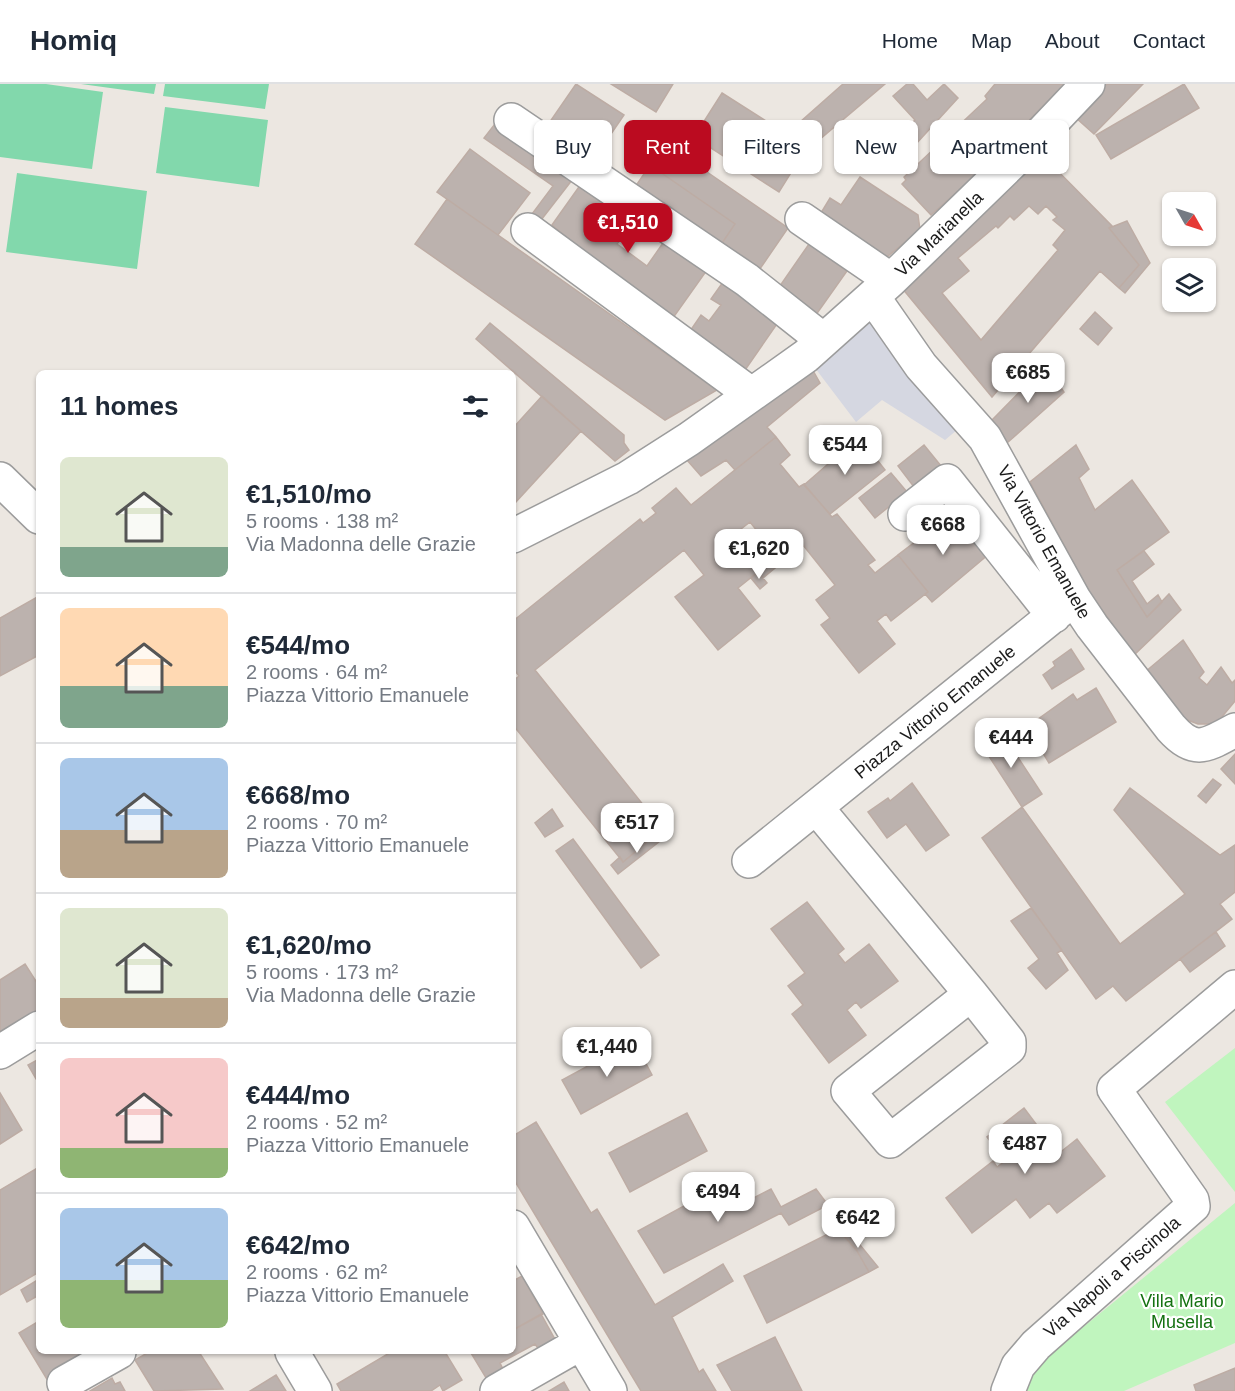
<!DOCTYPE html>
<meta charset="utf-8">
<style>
:root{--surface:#fff;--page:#f2f2f3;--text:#1f2937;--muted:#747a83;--line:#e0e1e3;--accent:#bb0b20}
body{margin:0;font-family:Arial,sans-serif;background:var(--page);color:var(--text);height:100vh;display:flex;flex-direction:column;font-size:22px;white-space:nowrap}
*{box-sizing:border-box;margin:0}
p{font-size:20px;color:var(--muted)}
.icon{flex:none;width:33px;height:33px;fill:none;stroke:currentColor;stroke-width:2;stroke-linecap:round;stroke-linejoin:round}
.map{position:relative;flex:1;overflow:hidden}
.details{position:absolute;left:36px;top:286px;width:480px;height:984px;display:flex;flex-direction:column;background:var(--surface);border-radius:9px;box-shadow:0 2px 4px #0004}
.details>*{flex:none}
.guide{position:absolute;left:534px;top:36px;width:570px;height:54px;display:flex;gap:12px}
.needle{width:39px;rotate:129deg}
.buttons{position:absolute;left:1162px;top:108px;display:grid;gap:12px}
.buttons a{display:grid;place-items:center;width:54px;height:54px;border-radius:9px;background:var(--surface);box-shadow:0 2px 4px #0004;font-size:30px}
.price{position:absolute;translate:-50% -51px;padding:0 14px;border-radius:12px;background:#fff;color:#222;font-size:20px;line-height:39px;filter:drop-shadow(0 2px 3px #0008)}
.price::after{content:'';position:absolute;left:50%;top:36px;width:18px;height:14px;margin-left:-9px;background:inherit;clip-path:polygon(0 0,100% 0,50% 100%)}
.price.active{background:var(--accent);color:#fff}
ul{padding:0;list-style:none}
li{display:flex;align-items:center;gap:18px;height:150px;padding:0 24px}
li+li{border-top:2px solid var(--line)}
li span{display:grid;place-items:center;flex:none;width:168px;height:120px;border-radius:9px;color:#555}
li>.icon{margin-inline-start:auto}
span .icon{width:72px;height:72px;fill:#fffc;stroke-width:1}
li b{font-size:26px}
h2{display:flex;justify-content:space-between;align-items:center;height:72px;padding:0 24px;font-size:26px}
.pill{padding:0 21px;border-radius:9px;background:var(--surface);box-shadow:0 2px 4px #0004;font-size:21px;line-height:54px}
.pill.active{background:var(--accent);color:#fff}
header{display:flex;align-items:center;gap:36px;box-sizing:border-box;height:84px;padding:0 30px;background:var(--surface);border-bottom:2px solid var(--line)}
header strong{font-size:28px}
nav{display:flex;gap:33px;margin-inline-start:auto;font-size:21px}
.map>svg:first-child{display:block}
.park{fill:#c0f5be}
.pitch{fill:#82d8ac}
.plaza{fill:#d5d7e1}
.building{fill:#bcb2ae;stroke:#bdaca4;stroke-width:1.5;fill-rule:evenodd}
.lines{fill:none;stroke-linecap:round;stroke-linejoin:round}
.minor-casing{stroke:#9c9c9c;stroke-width:36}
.minor{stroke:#fff;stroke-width:33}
.labels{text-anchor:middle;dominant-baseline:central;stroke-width:4.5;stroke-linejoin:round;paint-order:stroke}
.street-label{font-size:18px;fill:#1b1b1b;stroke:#fff}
.park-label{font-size:18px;fill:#147111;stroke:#fff}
</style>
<header>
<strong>Homiq</strong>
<nav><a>Home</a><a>Map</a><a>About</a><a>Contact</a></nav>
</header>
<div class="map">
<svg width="1235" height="1307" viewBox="0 0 1235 1307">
<rect width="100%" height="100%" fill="#ece7e1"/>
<path class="park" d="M1235,964V1108L1165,1018Z
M1235,1119V1259L1124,1307H1021L1038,1280Z"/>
<path class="pitch" d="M0,0H46L103,8L92,85L0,73Z
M81,0H156L154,10Z
M165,0H269L265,25L163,12Z
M165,23L268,36L259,103L156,89Z
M17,89L147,107L137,185L6,168Z"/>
<path class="plaza" d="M873,213L970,335L945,356L882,316L856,338L806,272Z"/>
<path class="building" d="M576,0L624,31L594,75L547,42Z
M611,0H673L656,28Z
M843,0H885L813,61L790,47Z
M907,0H913L927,16L944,0L958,14L916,60L903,47L915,36L893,12Z
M995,0H1065L991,75V78L931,131L902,100L906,96L904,93L987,15L985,12Z
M1107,0H1143L1094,50L1075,33Z
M1184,0L1199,24L1111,75L1096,51Z
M722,9L807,63L779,108L694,53Z
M498,36L572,96L538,140L529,134L553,102L484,54Z
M639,41L788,144L755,192L718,165L735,140L650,81L652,77L626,60Z
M470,65L530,109L498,151L437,108Z
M1041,70L1112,142L1109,144L1139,181L1119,204L1100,187L992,313L902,204ZM1029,122L1038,130L1046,122L1057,133L1053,136L1065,146L1053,161L1058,166L981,256L942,209L969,187L958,174L996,142L998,144L1010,132L1014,136Z
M650,81L735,140L718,165L633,106Z
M860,93L918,131L920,146L877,181L816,137L830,114L841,121Z
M581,100L636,134L617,160L647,182L663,159H666L707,186L668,241L552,141Z
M447,115L498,151L717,306L665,336L415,160Z
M1127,137L1150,179L1125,209L1119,204L1139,181L1109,144Z
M809,160L847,187L813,235L775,209Z
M723,198L779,237L743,289L688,250L701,231L709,237L721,221L711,215Z
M1095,228L1112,244L1098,261L1080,245Z
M490,239L624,351V359L629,366L615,377L476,255Z
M1046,281L1064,308L1007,359L991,337Z
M811,283L820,299L767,343L776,353L735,386L726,376L701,392L679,367Z
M542,312L581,347L514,420L513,344Z
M776,353L790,371L780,380L799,403L804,400L832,433L837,430L875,476L868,481L875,489L898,471L928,508L891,537L886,530L877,537L895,560L859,589L821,541L830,534L816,516L835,501L803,461L763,494L758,488L738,504L760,532L718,566L675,513L704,491L684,466L535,586L653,733L649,736L659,748L623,778L513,641V597L519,592L513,584V537L640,435L643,439L656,429L652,424L676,404L691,421ZM750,438L762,453L733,476L716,459L720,456L723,459Z
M859,353L885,386L830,430L804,401Z
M924,361L941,382L914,403L898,382Z
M1076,361L1089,385L1079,394L1095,426L1132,396L1169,448L1117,486L1147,533L1169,510L1181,526L1134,571L1090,509L1030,398Z
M891,389L907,408L875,434L859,414Z
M953,429L989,470L932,518L925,510L928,508L898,471Z
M1144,467L1154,480L1132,497L1147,520L1158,511L1162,518L1147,533L1117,486Z
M758,488L767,499L760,505L751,494Z
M39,512V571L0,592V534Z
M1183,556L1204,588L1199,594L1207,601L1221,583L1232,599L1235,596V617L1216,640H1198L1185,635L1145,588Z
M1071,565L1084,585L1052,605L1043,591L1055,582L1053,578Z
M1096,604L1116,638L1049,679L1027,643L1073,610L1077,616Z
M1000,646L1042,710L1022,723L981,660Z
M1235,670V700L1221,685Z
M1213,695L1221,701L1206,719L1198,712Z
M912,699L949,751L926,767L906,740L887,754L868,728L888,714L890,717Z
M1130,704L1220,771L1235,761V808L1220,820L1232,835L1126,917L1113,902L1096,915L982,754L1022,723L1120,860L1185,810L1114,726Z
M552,725L563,742L545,753L535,739Z
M659,748L664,754L618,790L611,781L620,773L623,778Z
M573,755L659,871L641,884L556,767Z
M807,818L844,865L838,870L845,879L869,860L898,897L861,924L856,918L847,926L866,951L829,979L792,930L803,921L788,902L805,889L771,845Z
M1031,824L1062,866L1057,869L1068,886L1046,905L1028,884L1039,875L1011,837Z
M1216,848L1225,862L1190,888L1180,875Z
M25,880L39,902V935L0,959V896Z
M634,957L652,991L581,1030L562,996Z
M39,975V1000L28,981Z
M0,1009L22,1046L0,1060Z
M1024,1024L1051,1060L1045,1065L1053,1074L1077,1055L1105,1092L1057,1129L1049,1119L1030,1134L1016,1115L972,1149L946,1114L993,1077L997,1083L1005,1077L987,1053Z
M687,1029L707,1067L630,1108L609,1069Z
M536,1038L591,1129L597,1125L655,1221L723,1180L733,1197L672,1233L699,1288L703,1285L716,1307H641L513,1094V1052Z
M39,1083V1188L0,1211V1106Z
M728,1098L740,1121L771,1105L781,1123L816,1105L828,1121L789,1141L781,1129L664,1189L638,1147Z
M843,1140L878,1183L869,1188L857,1167L837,1144Z
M838,1145L857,1167L869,1188L767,1239L744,1192Z
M522,1192L543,1230L513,1246V1197Z
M39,1195V1211L27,1218L21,1206Z
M541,1230L557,1259L540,1267L535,1260L500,1279L512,1303L494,1307L471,1269L513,1268V1246Z
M39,1237V1268H95L48,1297L19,1249Z
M775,1253L802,1307H732L717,1281Z
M149,1268H199L223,1305L154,1307L135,1276Z
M391,1268H445L462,1296L443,1307L440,1301L431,1307H341L337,1300Z
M1235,1284V1307H1196L1194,1301Z
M276,1291L286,1307H250Z
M112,1294L115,1300L120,1298L125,1307H90Z
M564,1298L569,1307H549Z"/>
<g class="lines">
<defs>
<path id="minor" d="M511,36L747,196L823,256
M802,135L891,196
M528,146L751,310
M873,213L921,282L985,354L1074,515L1092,542L1171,644C1195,671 1207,661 1235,646
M0,395L39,433
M905,430L947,397L1054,532
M513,452L628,394L689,355L806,272L891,196L1031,60L1088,0
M816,723L971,910L848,1007L890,1057L1009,964V958L971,910
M749,777L1074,515
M0,968L39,944
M513,1143L610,1307
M292,1268L315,1307
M64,1299L119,1268
M497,1307L581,1259
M1008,1307L1018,1282L1036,1261L1193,1122L1192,1116L1114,1005L1235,903"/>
</defs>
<use href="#minor" class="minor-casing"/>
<use href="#minor" class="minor"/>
</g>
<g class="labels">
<g class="street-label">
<text transform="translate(939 150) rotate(-44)">Via Marianella</text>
<text transform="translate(1044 458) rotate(61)">Via Vittorio Emanuele</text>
<text transform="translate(935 628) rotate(-39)">Piazza Vittorio Emanuele</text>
<text transform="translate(1112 1193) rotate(-41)">Via Napoli a Piscinola</text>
</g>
<g class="park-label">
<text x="1182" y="1217">Villa Mario<tspan x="1182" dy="21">Musella</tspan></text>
</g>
</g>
</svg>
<div class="buttons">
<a><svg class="needle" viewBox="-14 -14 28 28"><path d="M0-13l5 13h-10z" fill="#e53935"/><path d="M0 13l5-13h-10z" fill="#747a83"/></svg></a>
<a><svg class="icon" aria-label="layers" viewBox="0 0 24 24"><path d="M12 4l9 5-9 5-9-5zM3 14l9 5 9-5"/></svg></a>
</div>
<b class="price active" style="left:628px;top:170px">€1,510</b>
<b class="price" style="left:1028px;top:320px">€685</b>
<b class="price" style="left:845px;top:392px">€544</b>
<b class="price" style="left:943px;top:472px">€668</b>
<b class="price" style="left:759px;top:496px">€1,620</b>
<b class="price" style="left:1011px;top:685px">€444</b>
<b class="price" style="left:637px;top:770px">€517</b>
<b class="price" style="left:607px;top:994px">€1,440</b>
<b class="price" style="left:1025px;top:1091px">€487</b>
<b class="price" style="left:718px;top:1139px">€494</b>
<b class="price" style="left:858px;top:1165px">€642</b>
<div class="guide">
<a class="pill">Buy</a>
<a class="pill active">Rent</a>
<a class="pill">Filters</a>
<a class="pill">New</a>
<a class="pill">Apartment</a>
</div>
<section class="details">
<h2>11 homes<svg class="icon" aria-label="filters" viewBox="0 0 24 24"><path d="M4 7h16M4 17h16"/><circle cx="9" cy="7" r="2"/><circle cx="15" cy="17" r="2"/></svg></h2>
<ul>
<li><span style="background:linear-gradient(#dfe7d0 75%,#7fa58c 0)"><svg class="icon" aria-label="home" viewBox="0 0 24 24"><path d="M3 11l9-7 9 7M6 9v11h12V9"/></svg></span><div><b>€1,510/mo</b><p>5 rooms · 138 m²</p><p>Via Madonna delle Grazie</p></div></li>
<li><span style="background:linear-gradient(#ffd9b3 65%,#7fa58c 0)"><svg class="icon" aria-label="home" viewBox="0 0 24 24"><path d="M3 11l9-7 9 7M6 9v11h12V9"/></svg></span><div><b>€544/mo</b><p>2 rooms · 64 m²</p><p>Piazza Vittorio Emanuele</p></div></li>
<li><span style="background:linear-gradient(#a9c7e8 60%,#b9a48a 0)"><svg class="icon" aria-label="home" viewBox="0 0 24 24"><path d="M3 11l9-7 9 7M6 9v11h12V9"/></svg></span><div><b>€668/mo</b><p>2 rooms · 70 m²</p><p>Piazza Vittorio Emanuele</p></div></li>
<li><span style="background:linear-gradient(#dfe7d0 75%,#b9a48a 0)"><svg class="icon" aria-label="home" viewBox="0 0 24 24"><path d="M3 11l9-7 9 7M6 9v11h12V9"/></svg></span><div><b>€1,620/mo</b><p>5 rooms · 173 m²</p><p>Via Madonna delle Grazie</p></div></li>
<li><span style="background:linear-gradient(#f6c9c9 75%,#8fb573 0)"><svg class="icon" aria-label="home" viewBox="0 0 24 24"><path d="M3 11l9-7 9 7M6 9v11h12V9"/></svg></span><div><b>€444/mo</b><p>2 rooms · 52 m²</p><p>Piazza Vittorio Emanuele</p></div></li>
<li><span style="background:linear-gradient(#a9c7e8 60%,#8fb573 0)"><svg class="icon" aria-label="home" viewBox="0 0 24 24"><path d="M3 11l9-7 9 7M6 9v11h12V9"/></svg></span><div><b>€642/mo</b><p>2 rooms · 62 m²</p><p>Piazza Vittorio Emanuele</p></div></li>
</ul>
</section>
</div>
